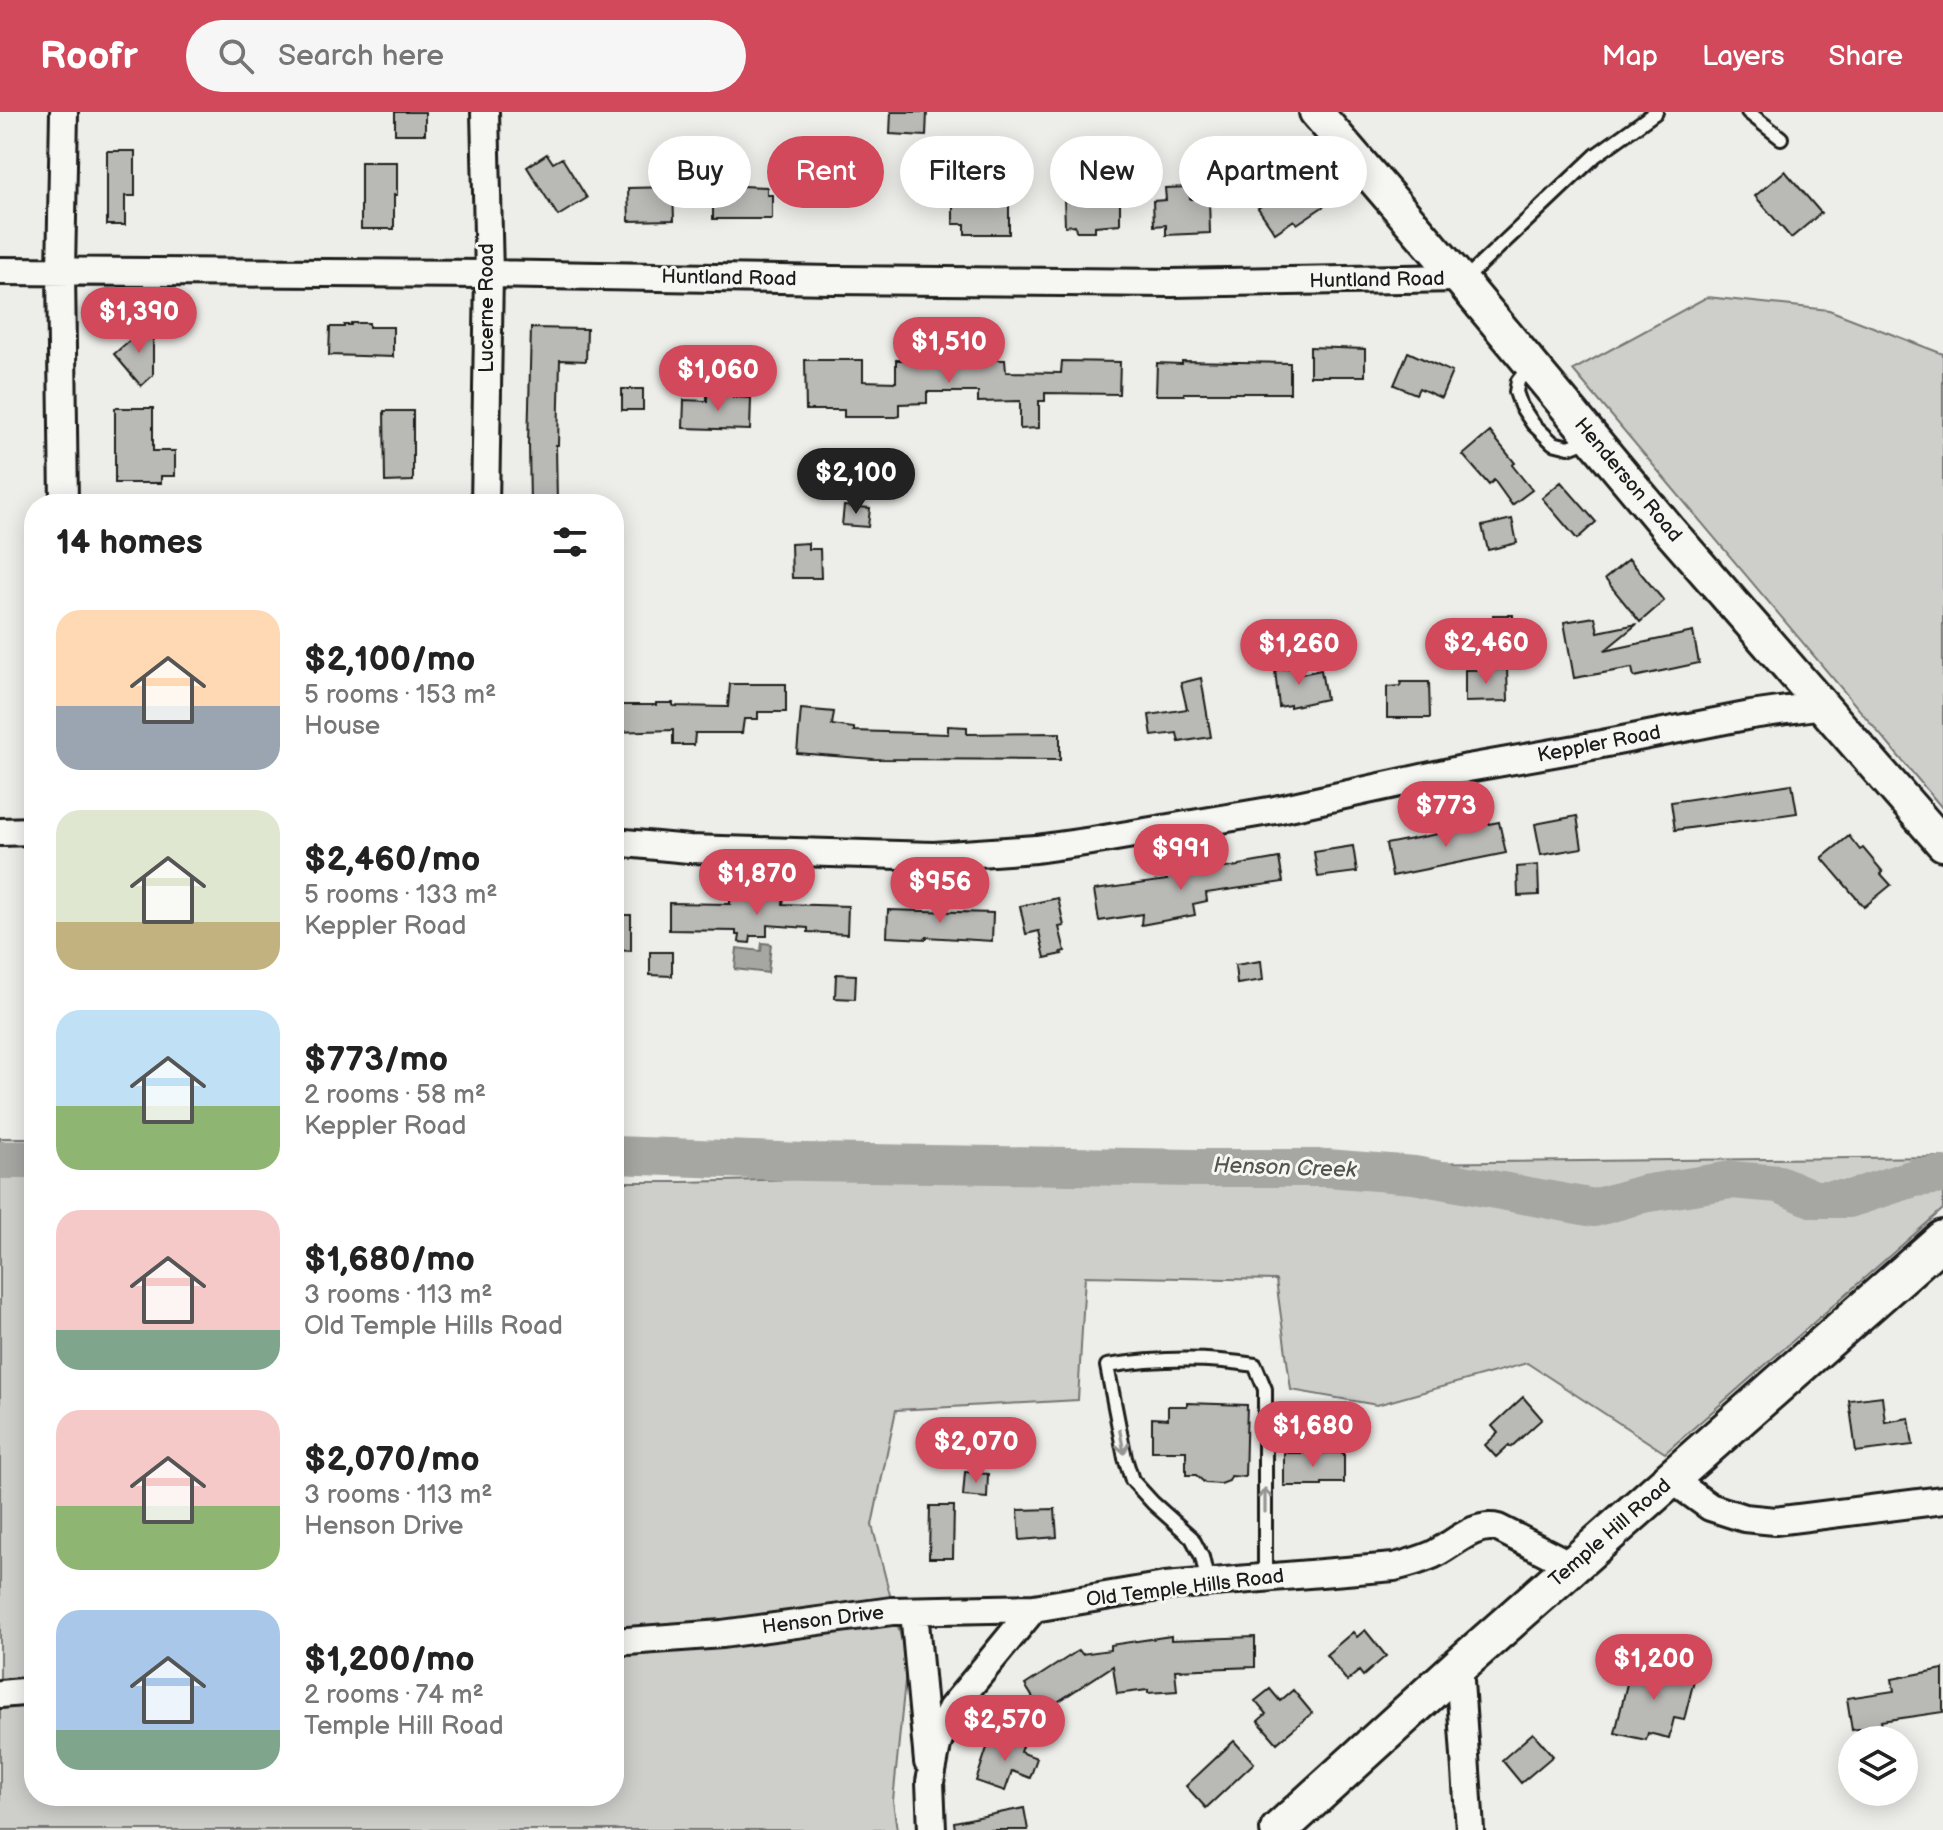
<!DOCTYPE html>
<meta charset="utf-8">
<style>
:root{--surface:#fff;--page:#f6f6f6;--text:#222;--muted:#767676;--accent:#d1495b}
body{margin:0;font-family:"Balsamiq Sans",sans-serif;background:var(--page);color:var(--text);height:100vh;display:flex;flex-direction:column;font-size:30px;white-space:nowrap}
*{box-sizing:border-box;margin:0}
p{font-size:26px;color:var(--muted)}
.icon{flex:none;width:44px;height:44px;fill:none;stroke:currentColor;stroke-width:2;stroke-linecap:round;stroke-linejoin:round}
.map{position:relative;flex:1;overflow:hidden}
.details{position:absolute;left:24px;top:382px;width:600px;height:1312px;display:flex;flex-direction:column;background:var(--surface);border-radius:32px;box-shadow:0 4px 20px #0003}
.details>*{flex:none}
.banner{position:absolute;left:648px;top:24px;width:760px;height:72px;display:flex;gap:16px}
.fabs{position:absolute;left:1838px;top:1614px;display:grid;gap:16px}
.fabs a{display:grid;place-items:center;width:80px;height:80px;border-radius:50%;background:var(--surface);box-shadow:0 4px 20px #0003;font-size:40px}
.price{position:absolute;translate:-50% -68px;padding:0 18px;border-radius:28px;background:var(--accent);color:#fff;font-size:26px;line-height:52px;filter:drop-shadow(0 2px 4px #0008)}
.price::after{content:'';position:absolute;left:50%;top:48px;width:24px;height:18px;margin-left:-12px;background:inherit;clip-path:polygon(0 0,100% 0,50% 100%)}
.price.selected{background:#222;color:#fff}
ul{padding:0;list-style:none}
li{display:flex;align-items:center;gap:24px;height:200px;padding:0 32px}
li span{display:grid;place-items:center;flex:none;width:224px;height:160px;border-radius:24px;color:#555}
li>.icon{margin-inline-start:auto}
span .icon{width:96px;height:96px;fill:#fffc;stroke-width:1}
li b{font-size:34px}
h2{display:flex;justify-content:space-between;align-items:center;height:96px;padding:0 32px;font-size:34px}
.pill{padding:0 28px;border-radius:36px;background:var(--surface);box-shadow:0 4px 20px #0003;font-size:28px;line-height:72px}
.pill.selected{background:var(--accent);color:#fff}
header{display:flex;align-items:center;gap:48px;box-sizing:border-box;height:112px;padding:0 40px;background:var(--accent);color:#fff}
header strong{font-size:38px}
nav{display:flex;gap:44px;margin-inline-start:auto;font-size:28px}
.search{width:560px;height:72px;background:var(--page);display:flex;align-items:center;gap:20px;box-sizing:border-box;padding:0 28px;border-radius:44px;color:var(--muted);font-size:30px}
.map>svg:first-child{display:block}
.green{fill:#cececb;stroke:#757574;stroke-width:2}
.water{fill:#a6a6a3;stroke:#6f6f6d;stroke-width:2}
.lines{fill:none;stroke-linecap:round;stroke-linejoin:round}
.river{stroke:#a6a6a3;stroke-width:38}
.building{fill:#b9b9b6;stroke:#1c1c1c;stroke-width:2}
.service-casing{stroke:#1c1c1c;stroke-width:18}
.minor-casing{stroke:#1c1c1c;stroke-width:32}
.tertiary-casing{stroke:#1c1c1c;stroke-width:38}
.secondary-casing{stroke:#1c1c1c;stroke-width:42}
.service{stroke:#f6f6f2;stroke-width:12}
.minor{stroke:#f6f6f2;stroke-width:26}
.tertiary{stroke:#f6f6f2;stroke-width:32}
.secondary{stroke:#f6f6f2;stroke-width:36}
.oneway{stroke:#949492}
.labels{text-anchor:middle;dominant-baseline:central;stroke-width:6;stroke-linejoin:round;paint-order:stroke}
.street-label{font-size:20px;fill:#1c1c1c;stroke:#f6f6f2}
.water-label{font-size:22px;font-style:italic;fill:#535352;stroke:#f6f6f2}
</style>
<header>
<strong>Roofr</strong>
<div class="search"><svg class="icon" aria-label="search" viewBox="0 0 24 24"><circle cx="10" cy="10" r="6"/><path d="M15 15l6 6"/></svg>Search here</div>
<nav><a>Map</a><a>Layers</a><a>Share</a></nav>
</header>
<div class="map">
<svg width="1943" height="1718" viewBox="0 0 1943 1718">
<rect width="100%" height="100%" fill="#edede9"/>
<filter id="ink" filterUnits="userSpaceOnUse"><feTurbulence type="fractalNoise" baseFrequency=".0125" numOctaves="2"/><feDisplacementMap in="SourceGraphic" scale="16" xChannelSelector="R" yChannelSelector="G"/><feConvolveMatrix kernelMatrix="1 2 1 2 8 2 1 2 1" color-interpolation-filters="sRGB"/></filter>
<g filter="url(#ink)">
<path class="green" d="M1707,185L1829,198L1943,242V697L1573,258Z
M0,1026H34V1684H614V1070H682L1411,1051L1943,1045V1097L1665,1341L1527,1251L1377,1293L1291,1278L1276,1168L1085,1164L1078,1288L896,1298L872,1413L907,1549L893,1689L897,1718H0Z"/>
<path class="water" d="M762,831L771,832L768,861L735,857L737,836L761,839Z"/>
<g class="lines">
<path class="river" d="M614,1043L804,1050L1196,1056H1327L1414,1063L1594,1096L1643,1082L1731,1068L1779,1072L1814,1087H1849L1914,1066L1943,1063
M0,1048H34"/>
</g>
<path class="building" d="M395,0H425V22H395Z
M891,0H927L926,24L890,22Z
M107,39H135V84H125V113H107Z
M547,42L553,51L562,46L587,86L558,104L527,55Z
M361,50H397V83H394V117H361Z
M1785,59L1821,101L1791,126L1755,84Z
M1309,63L1327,92L1297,112L1294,108L1275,121L1258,96L1272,87L1269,81L1285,70L1289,76Z
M713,73L767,75V83H772V107H713Z
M673,75L674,108L629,109L628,76Z
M1189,75L1190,87L1209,86L1210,121L1166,123V113L1154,114L1153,89L1166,88L1165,76Z
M1120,83V112L1095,114V119H1076L1075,113L1065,114L1064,85Z
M953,87H1009V122H965V112H953Z
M153,208V263L141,274L114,242Z
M351,211H369V215H393V245L329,243L330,215H344V213H351Z
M531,216L587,217L586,249L560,248L558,333H556L557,392H530L529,333H528Z
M1310,235L1365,237V264H1310Z
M1408,240L1452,260L1441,286L1419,276L1416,282L1394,273Z
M805,248H863V269L896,270V248H1005L1006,260L1061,261L1062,249L1120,250L1119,282L1045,281V289H1039V316L1020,317V289L978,290V280H927V291L899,292V304L896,305H844V298H806Z
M1182,249L1290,251V281H1184V283H1156L1157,251L1182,252Z
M622,277H643V298H622Z
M707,281H733V285L751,286L750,318L683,316L684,288L707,289Z
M115,296H153V339H175V364H161V371H115Z
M384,299H413V369L385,370Z
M1490,320L1515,351L1512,353L1532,378L1512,393L1494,368L1489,373L1463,343Z
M1561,370L1596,410L1577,427L1542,386Z
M844,394L870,396L868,415L842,413Z
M1512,407L1517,431L1488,438L1482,414Z
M808,431V437H820L821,466H792L791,432Z
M1629,447L1664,489L1640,510L1605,467Z
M1493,503H1513V532L1493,531Z
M1595,505L1598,520L1637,512L1604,539L1693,520L1699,551L1634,565L1632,556L1574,566L1564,510Z
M1294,555L1296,563L1321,558L1326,587L1290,595V593L1279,595L1275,558Z
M1507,557L1508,589L1465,590V558Z
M1201,566L1211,625L1179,630L1177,621L1152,624L1149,603L1187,597L1181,571Z
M1401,570H1429L1430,606H1387V575L1400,574Z
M730,572H786V600H758V607H744L742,621H695L694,633H673V618L614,620V593H656V591H673V594L728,595Z
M801,597L834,600L832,613L854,616V619L948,622V614L967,615V622L1060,621V648L873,647L797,641Z
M1792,672L1797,701L1675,718L1671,690Z
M1577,704L1582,736L1541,743L1535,712Z
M1499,710L1506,741L1392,764L1386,732Z
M1849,724L1860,738L1863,736L1883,760L1881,762L1891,773L1864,795L1822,746Z
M1353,734L1357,760L1318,765L1314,740Z
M1279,746L1283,770L1206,781L1207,789L1193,792L1195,803L1141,813L1142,802L1099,809L1094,778L1167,768L1166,765L1239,754V753Z
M1538,753L1539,783L1518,784L1517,755Z
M742,782L784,786L783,792L848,794L847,822L808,820V816L767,813V824H751L750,831L739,830L740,823H736V819L669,818V791L730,792V783L742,784Z
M1058,786L1064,814L1059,815L1065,839L1061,840L1062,842L1045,846L1039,819L1026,822L1020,794Z
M888,798L993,801L992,829L926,825V827L887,825Z
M614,803H631V839L614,838Z
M650,840H672V864L650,863Z
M1261,849L1263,868L1237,872L1235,853Z
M836,862L856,863L855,887L835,886Z
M1882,1284L1885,1310L1909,1306L1913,1333L1856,1340L1849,1288Z
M1523,1285L1542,1307L1511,1335L1509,1333L1496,1345L1485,1333L1498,1321L1492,1314Z
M1187,1291L1247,1293L1245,1365L1231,1364L1229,1369L1221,1372L1205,1371L1196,1363H1186V1339H1152V1306L1168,1307V1294H1187Z
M1284,1341H1344V1371H1322V1374H1284Z
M965,1360L988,1362L987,1386L963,1384Z
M930,1394H954L953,1446H929Z
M1055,1397L1057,1425L1020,1428L1018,1398Z
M1365,1518L1386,1544L1363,1564L1359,1559L1347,1569L1326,1543L1353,1520L1357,1525Z
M1171,1524V1528L1255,1525V1555L1175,1558L1177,1579L1148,1581V1578L1117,1582L1113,1554L1042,1600L1025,1573L1079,1538L1082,1542L1110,1538V1533Z
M1650,1552L1675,1561L1676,1559L1695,1564L1684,1608L1674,1606L1669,1626L1648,1621L1646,1628L1615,1621L1631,1555L1642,1558L1644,1553L1649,1554Z
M1943,1557V1600L1881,1609L1882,1613L1852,1618L1847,1586L1894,1579L1892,1567Z
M1270,1577L1280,1589L1293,1578L1312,1601L1277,1631L1258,1609L1266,1602L1255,1589Z
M1533,1621L1553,1644L1521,1671L1502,1648Z
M1026,1623L1020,1640L1037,1646L1030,1666L1012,1659L1005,1679L976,1669L988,1633Z
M1234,1629L1254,1651L1206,1696L1186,1674Z
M1024,1696L1028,1718H955L954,1710Z"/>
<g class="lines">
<defs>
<path id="service" d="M1748,0L1781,26
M1462,170L1596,43L1656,0
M1530,254L1518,269L1516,280L1521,294L1533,312L1553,331L1569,335L1589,327
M1208,1471L1202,1445L1192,1426L1153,1391L1132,1368L1125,1346L1107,1254C1156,1246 1206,1245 1255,1253L1265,1277V1466"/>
<path id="minor" d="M64,0L61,159L64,392
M485,0L489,162L485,392
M0,159L489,162L833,168L1172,171L1459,166
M0,720L34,719
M614,730L689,737L934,744L1036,737L1092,729L1275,698L1468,656L1576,637L1751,603L1823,593
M1671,1367L1710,1395L1744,1406L1775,1409L1943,1388
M914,1499L928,1650
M614,1530L722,1522L892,1499L1034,1496
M1459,1554L1470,1718
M0,1582L34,1579
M932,1718L930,1670L937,1633L951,1597L1034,1496L1165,1474L1394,1455C1407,1452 1420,1448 1432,1443C1453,1433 1474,1410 1498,1416L1573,1454"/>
<path id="tertiary" d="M1316,0L1459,166L1669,418L1943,732"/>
<path id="secondary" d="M1279,1718L1459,1554L1943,1127"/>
</defs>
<use href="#service" class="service-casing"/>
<use href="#minor" class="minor-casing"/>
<use href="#tertiary" class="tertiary-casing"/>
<use href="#secondary" class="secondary-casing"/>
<use href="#service" class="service"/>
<use href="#minor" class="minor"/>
<use href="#tertiary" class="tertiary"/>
<use href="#secondary" class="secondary"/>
</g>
<defs><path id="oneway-shaft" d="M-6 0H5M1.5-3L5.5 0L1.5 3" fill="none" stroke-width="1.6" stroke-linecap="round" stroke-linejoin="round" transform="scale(2)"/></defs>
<g class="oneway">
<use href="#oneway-shaft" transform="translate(1122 1330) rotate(79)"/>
<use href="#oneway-shaft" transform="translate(1265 1388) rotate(-90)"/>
</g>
</g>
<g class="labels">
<g class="street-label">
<text transform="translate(729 166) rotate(1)">Huntland Road</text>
<text transform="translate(1377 168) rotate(-1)">Huntland Road</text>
<text transform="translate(487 196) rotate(-90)">Lucerne Road</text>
<text transform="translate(1628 368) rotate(50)">Henderson Road</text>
<text transform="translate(1599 632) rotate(-11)">Keppler Road</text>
<text transform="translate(1610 1421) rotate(-41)">Temple Hill Road</text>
<text transform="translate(1185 1476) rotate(-7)">Old Temple Hills Road</text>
<text transform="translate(823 1508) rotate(-7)">Henson Drive</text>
</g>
<g class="water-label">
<text transform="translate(1285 1056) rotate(2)">Henson Creek</text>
</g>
</g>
</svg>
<div class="fabs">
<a><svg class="icon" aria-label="layers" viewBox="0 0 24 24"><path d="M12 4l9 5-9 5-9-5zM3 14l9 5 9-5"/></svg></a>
</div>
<b class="price" style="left:139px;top:243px">$1,390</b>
<b class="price" style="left:949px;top:273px">$1,510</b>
<b class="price" style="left:718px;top:301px">$1,060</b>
<b class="price selected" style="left:856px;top:404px">$2,100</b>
<b class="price" style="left:1486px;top:574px">$2,460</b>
<b class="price" style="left:1299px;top:575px">$1,260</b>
<b class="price" style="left:1446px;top:737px">$773</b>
<b class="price" style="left:1181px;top:780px">$991</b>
<b class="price" style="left:757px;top:805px">$1,870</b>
<b class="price" style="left:940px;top:813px">$956</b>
<b class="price" style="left:1313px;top:1357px">$1,680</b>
<b class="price" style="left:976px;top:1373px">$2,070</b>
<b class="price" style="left:1654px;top:1590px">$1,200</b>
<b class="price" style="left:1005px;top:1651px">$2,570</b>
<div class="banner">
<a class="pill">Buy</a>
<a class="pill selected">Rent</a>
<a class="pill">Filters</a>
<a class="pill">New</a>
<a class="pill">Apartment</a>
</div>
<section class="details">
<h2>14 homes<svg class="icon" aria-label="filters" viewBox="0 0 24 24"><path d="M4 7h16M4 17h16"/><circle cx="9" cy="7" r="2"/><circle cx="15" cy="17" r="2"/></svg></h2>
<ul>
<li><span style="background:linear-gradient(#ffd9b3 60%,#9aa5b1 0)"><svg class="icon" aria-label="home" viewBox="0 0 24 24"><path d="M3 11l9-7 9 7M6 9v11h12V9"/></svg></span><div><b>$2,100/mo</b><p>5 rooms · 153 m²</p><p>House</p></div></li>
<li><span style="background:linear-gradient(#dfe7d0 70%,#c2b280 0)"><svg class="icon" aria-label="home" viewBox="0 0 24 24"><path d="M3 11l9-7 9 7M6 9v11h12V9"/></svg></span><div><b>$2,460/mo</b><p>5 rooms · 133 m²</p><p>Keppler Road</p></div></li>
<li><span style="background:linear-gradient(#bfe0f5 60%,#8fb573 0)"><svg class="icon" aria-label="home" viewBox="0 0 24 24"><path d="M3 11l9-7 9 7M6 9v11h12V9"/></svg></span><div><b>$773/mo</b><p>2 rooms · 58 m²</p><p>Keppler Road</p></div></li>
<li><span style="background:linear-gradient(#f6c9c9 75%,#7fa58c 0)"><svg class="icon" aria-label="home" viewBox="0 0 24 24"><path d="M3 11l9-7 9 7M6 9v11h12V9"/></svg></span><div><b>$1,680/mo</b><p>3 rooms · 113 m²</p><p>Old Temple Hills Road</p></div></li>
<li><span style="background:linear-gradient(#f6c9c9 60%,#8fb573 0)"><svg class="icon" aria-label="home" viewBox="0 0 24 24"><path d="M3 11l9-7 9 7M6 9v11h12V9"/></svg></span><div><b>$2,070/mo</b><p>3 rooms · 113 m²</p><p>Henson Drive</p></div></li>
<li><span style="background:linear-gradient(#a9c7e8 75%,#7fa58c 0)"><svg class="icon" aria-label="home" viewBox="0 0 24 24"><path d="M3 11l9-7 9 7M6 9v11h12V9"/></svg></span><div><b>$1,200/mo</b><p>2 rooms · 74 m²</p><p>Temple Hill Road</p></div></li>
</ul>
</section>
</div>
